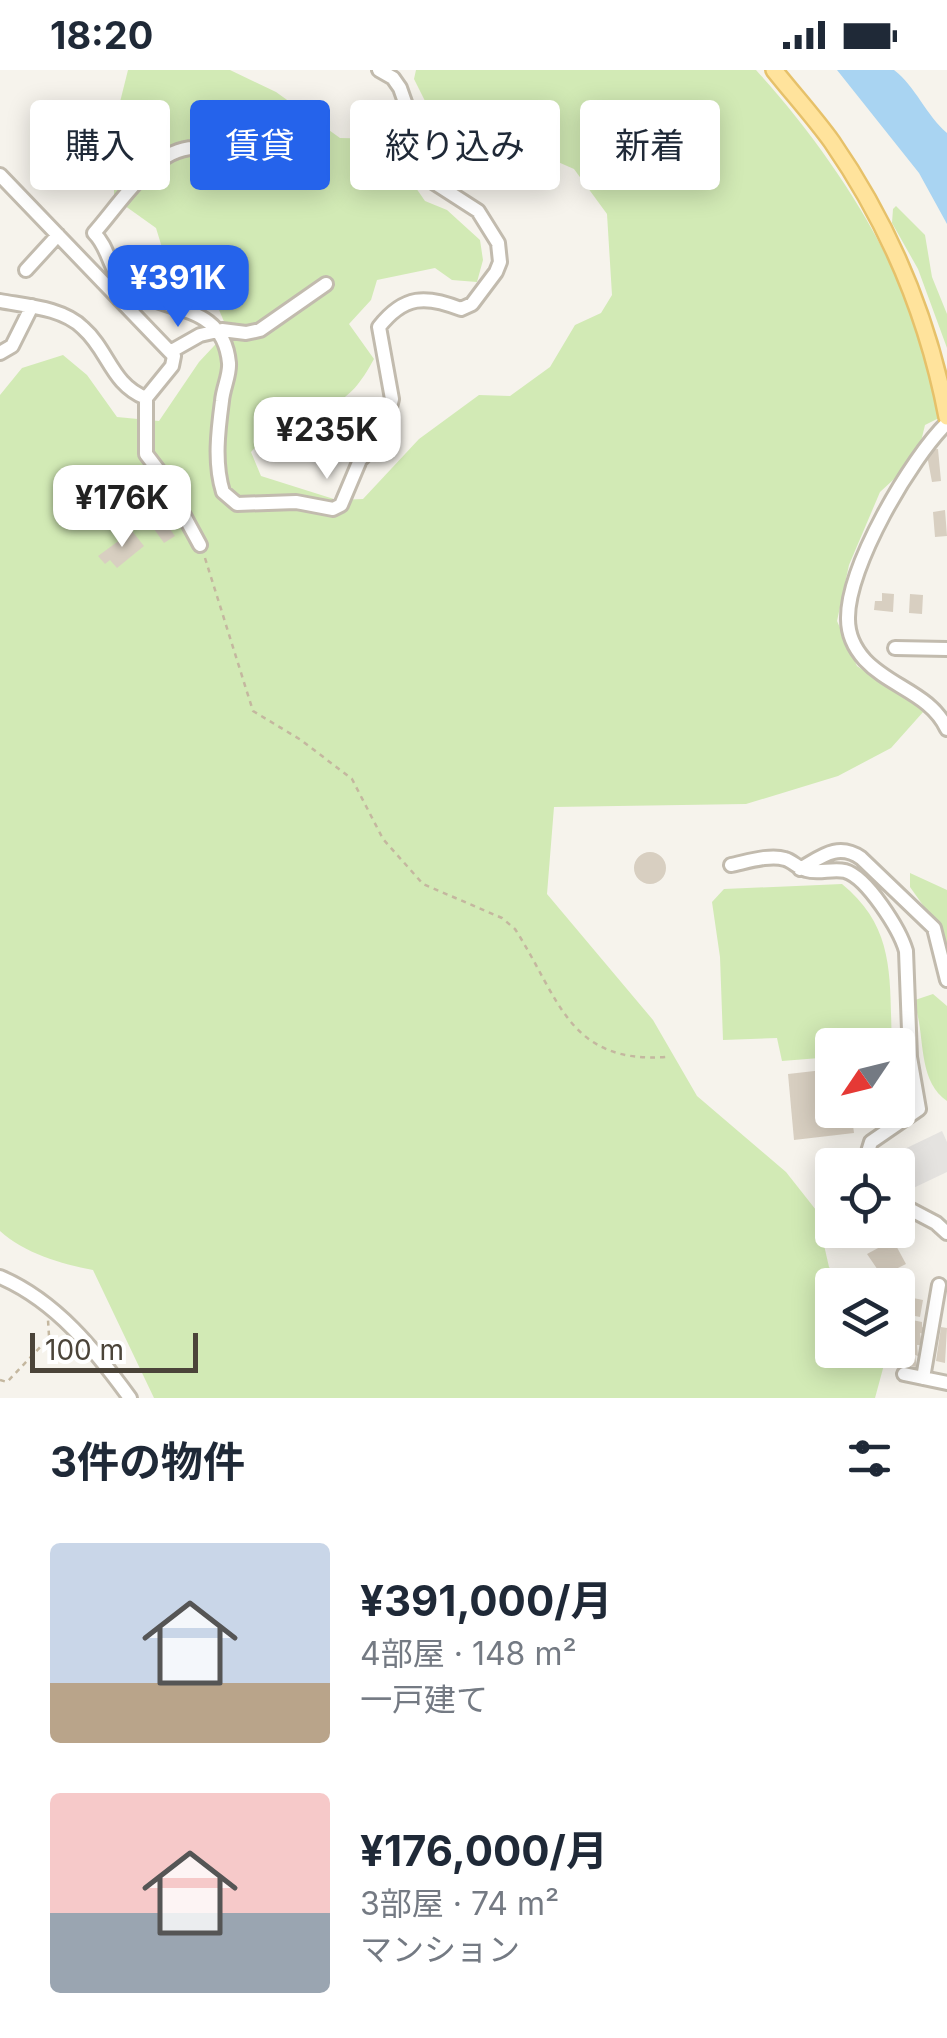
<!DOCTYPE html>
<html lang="ja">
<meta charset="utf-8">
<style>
:root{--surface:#fff;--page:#f2f2f3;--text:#1f2937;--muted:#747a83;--accent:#2563eb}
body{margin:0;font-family:Inter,"Noto Sans JP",sans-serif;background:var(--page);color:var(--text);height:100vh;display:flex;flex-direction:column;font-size:38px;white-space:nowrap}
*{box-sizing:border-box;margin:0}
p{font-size:32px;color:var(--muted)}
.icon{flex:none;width:55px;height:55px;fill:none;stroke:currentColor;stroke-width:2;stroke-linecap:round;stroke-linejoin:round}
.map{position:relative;height:1328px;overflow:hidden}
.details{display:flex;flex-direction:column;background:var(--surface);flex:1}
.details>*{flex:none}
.guide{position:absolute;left:30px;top:30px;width:888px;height:90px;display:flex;gap:20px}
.needle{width:65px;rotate:235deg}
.fabs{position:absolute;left:815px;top:958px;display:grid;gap:20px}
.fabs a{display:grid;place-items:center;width:100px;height:100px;border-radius:10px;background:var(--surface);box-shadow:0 5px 25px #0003;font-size:50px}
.scale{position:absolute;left:30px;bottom:25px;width:168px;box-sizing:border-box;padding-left:10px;border:5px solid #4b4439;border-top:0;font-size:28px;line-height:35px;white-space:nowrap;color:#4b4439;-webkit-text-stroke:8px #fff;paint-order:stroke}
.price{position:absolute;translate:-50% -85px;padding:0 22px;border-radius:20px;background:#fff;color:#222;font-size:32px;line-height:65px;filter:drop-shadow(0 2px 5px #0008)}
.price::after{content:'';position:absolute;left:50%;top:60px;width:30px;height:22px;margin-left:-15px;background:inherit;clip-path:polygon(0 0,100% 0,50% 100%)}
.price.selected{background:var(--accent);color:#fff}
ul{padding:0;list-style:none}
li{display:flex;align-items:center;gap:30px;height:250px;padding:0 50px}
li span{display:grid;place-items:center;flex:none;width:280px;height:200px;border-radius:10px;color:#555}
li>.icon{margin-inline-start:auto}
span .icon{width:120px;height:120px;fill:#fffc;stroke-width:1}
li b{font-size:42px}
h2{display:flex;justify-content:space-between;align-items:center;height:120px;padding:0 50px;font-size:42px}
.chip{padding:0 35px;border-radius:10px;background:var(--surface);box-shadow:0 5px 25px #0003;font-size:35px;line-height:90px}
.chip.selected{background:var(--accent);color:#fff}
.status{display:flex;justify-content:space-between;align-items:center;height:70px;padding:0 50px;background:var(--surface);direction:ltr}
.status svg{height:28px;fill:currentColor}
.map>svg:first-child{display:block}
.green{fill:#d2eab5}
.parking{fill:#e5e3e0}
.water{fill:#a9d4f2}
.building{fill:#d8cfc1}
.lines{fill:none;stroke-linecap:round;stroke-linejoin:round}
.minor-casing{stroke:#c2bbae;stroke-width:18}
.major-casing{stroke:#e6c16a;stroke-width:20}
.path{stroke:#c4b79f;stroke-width:2.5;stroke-dasharray:5 5;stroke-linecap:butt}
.minor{stroke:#fff;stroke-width:12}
.major{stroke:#ffe39c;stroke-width:15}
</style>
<div class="status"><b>18:20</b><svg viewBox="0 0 49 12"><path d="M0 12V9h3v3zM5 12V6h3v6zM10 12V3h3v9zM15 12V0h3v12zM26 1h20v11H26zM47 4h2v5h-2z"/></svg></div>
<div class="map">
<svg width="947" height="1328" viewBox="0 0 947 1328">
<rect width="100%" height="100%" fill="#f6f3ec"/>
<path class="green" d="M128,0H230L276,22L340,68L382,69L425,131L447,140L480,170L483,190L477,212L452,210L435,198L377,210L371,230L349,254L374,289C346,340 332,336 279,339L281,363L259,373L251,382L261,406L337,430L363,429L419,369L479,325L510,326L550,297L575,255L601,243L612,225L607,144L574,99L510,71L429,58L433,47L414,9L416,0H756C810,59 865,136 897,209C917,253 929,300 941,347L925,355L917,388L880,422L849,495L837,551L857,596L924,641L891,678L838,706L746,734L554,737L547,824L653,950L697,1026L786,1102L816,1140L829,1197L843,1215H832V1280H888L875,1328H154L93,1200C61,1194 24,1183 0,1161V325L22,298L63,285L87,305L117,347L159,351L199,292L228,261L211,221L184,204L164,184L156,158L114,128V56Z
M896,136L925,165L932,207L947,244V278L918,199L892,153L893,139Z
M910,803L947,820V891L942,862L910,817Z
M842,814C897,859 889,910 892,975H832V987L782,991L777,968L723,970L720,887L712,832L724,819Z
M933,924L947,936V1031C918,1011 925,969 916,939L915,930Z"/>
<path class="parking" d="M942,1061L947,1072V1102L907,1121L898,1095H894L890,1086Z"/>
<path class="water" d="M837,0H894C916,17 926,45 947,63V154L919,103Z"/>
<path class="building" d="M938,379L941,411L932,412L926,380Z
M945,440L947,466L935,467L933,442Z
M166,444L171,452L167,455L175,466L164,473L154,459L163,453L160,449Z
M132,461L144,476L117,498L110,490L105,494L98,486Z
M882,523L894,524L893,542L874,540L875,531H882Z
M910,524L923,525L922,544L909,543Z
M634 798a16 16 0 1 1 32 0a16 16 0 1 1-32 0Z
M832,999V1040H851L854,1063L794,1070L788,1004Z
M893,1170L906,1194L882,1206L867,1184Z
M908,1227L923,1230L920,1247L905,1244Z
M912,1250L922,1252V1257L925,1258L924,1264L920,1263L922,1275H917L918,1286L915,1285L917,1297L904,1295Z
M941,1257L947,1258L945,1293L936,1291Z"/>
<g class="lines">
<defs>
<path id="minor" d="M233,88C221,84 207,77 194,78C154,78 120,134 94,163C110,179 108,199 125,214C159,245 223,229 229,293C230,305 223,318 222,331C218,361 214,393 223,422L237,434L296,432L333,439L341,435L360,390L374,375L385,357L392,329L379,257C404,225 426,225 461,239L472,234L496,202L500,192L498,173L478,141L433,112L400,18L393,8L379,0
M0,105L174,286L172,296L146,328V384L162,405L200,475
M26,200L58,165
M0,231C27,236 63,238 83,258C109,281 111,314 146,328
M170,282L200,265L222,260L246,263L260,260L326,214
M0,283L12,276L32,236
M947,353C911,388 847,497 848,549C848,565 855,579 865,590C890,617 931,624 947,659
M895,578L947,579
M731,795C746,792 770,784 785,789C793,791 797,798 806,800C819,804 832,798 845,801C867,807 900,860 906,881L910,987L919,1039L871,1072L867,1085L872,1095
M800,799C821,787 838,772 861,788L934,858L947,910
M898,1133L936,1153L947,1163
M0,1207C56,1231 95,1280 130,1328
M904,1304L947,1313
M923,1308L939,1215"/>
<path id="major" d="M774,0C793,24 814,47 832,72C890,156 928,247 947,347"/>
</defs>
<use href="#minor" class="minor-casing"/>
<use href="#major" class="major-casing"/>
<path class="path" d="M205,488L253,641L301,670L352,709L383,769L423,814L502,848L515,859C559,927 568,994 666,987
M0,1310L7,1312L45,1272L49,1266L48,1250"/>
<use href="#minor" class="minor"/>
<use href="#major" class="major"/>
</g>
</svg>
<div class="fabs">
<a><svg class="needle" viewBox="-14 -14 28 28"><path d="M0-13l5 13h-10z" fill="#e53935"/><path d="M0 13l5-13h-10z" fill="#747a83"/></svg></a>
<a><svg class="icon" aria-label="locate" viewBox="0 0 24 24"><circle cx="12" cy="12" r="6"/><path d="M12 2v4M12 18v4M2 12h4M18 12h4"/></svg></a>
<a><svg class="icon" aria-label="layers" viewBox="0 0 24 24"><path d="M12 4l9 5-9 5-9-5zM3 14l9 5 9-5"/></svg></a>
</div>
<div class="scale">100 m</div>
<b class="price selected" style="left:178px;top:260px">¥391K</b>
<b class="price" style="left:327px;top:412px">¥235K</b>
<b class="price" style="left:122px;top:480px">¥176K</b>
<div class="guide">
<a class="chip">購入</a>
<a class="chip selected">賃貸</a>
<a class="chip">絞り込み</a>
<a class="chip">新着</a>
</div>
</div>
<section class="details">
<h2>3件の物件<svg class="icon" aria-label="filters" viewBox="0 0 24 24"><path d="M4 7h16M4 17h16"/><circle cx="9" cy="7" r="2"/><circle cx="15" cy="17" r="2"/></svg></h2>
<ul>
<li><span style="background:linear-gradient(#c9d6e8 70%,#b9a48a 0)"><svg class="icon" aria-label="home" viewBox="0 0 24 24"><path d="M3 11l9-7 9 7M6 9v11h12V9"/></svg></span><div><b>¥391,000/月</b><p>4部屋 · 148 m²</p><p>一戸建て</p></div></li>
<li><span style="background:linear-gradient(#f6c9c9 60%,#9aa5b1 0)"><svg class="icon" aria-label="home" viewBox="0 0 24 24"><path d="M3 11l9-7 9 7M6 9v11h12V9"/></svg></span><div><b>¥176,000/月</b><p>3部屋 · 74 m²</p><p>マンション</p></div></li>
</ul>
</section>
